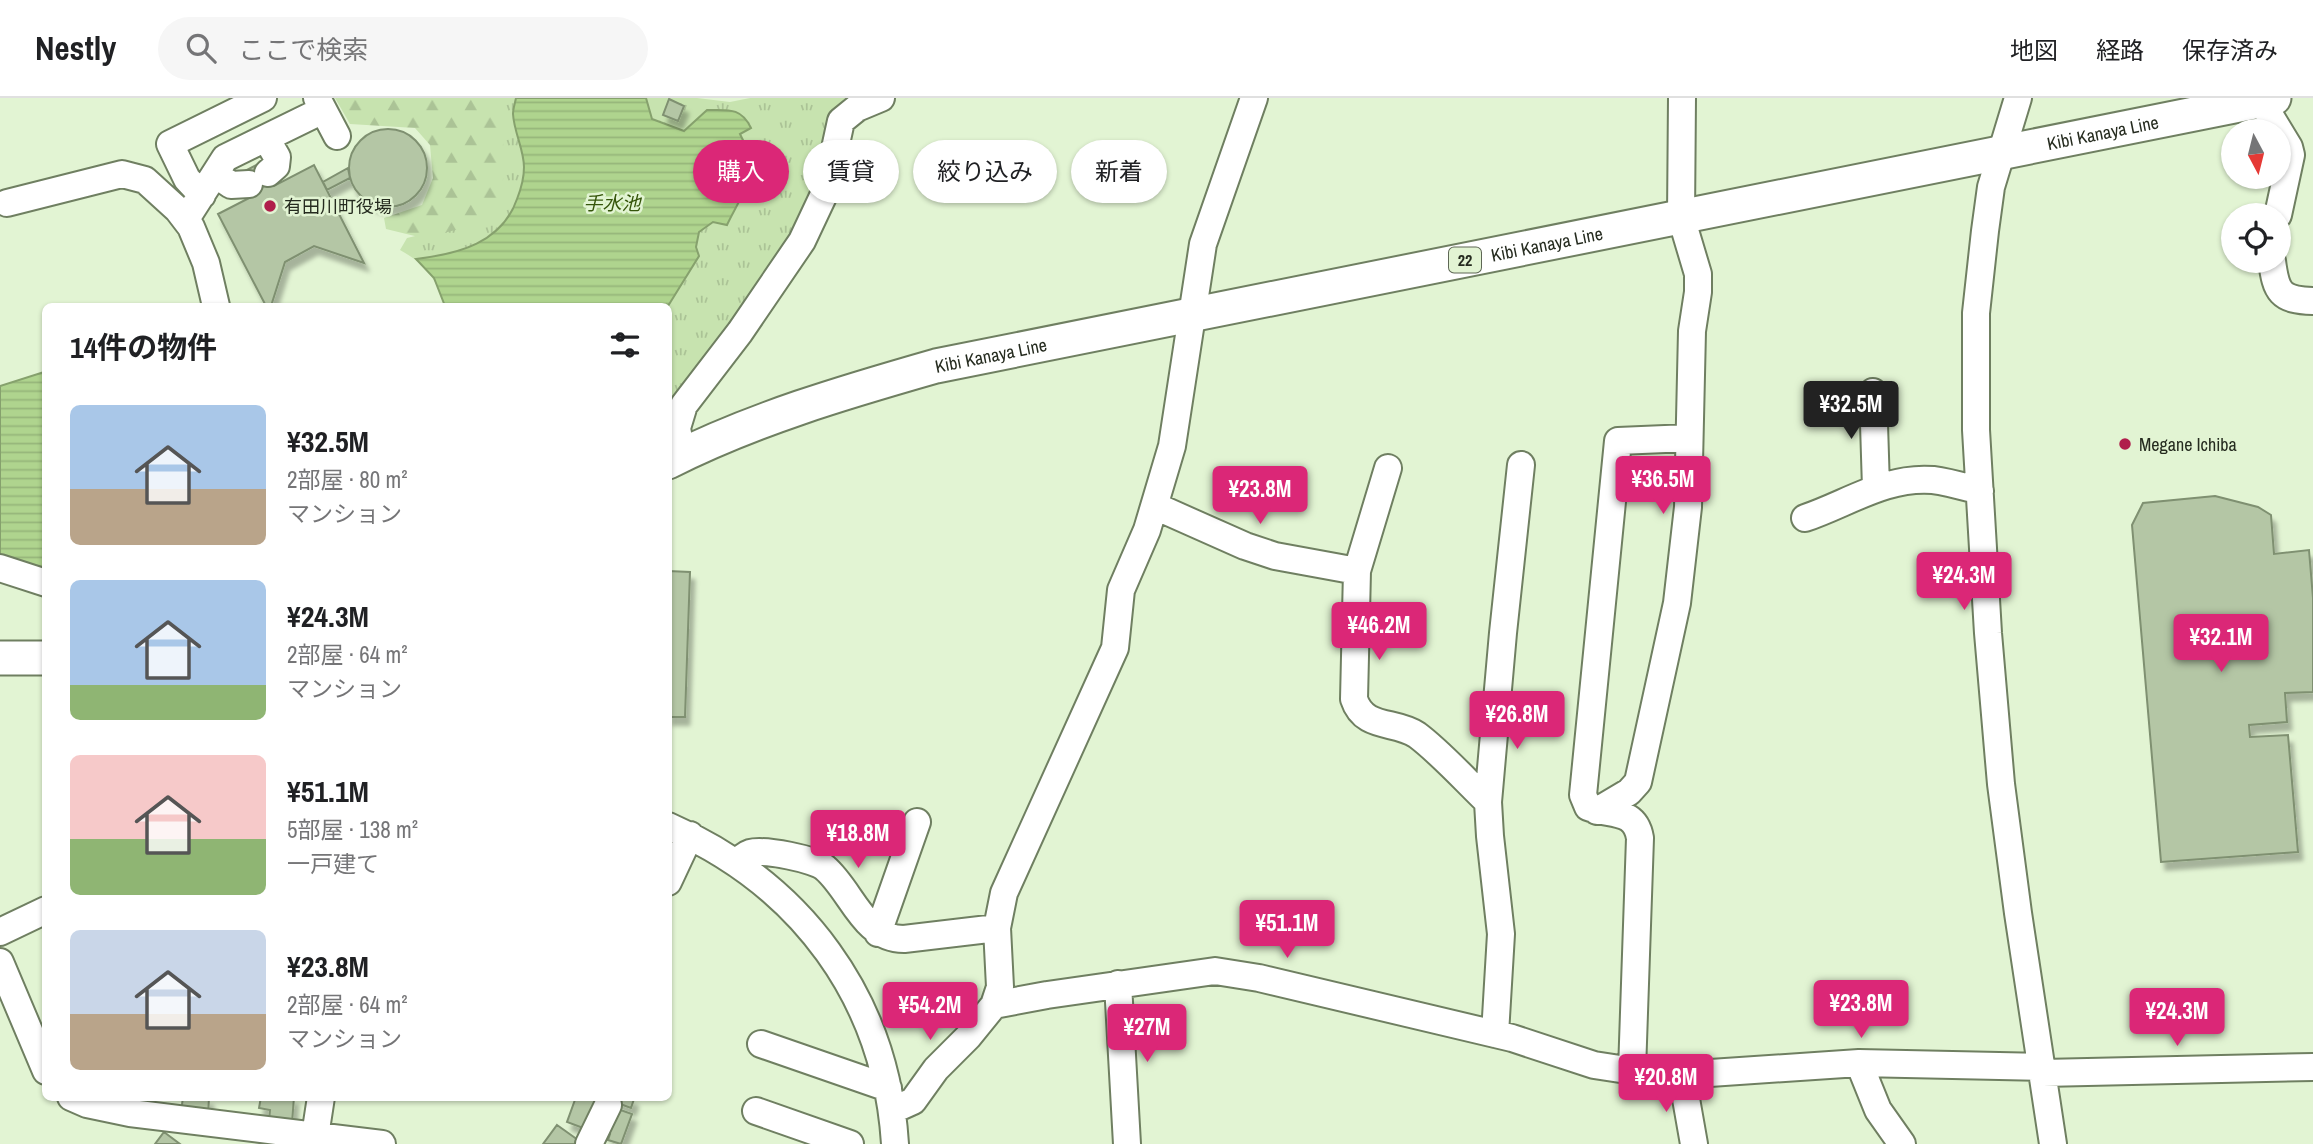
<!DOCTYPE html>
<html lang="ja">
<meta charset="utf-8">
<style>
:root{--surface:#fff;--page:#f6f6f6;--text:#202124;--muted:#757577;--line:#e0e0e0;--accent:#db2777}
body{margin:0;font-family:"Archivo Narrow","Noto Sans JP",sans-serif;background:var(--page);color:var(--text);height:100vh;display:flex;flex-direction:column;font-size:26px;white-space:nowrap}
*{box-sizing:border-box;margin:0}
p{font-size:23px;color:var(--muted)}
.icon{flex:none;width:38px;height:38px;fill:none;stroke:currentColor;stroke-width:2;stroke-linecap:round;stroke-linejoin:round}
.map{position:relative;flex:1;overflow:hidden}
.panel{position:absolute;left:42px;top:205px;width:630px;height:798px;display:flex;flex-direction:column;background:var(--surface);border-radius:10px;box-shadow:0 2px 5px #0004}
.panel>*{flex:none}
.banner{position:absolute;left:693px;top:42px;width:665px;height:63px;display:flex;gap:14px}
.needle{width:46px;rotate:173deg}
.tools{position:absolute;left:2221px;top:21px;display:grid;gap:14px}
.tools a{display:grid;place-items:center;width:70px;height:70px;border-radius:50%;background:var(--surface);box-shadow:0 2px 5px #0004;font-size:35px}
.price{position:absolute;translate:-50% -60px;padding:0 16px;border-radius:7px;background:var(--accent);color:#fff;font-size:23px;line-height:46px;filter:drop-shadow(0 2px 4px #0008)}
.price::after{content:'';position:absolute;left:50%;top:42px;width:21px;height:16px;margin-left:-10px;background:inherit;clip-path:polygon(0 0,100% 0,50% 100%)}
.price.active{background:#222;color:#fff}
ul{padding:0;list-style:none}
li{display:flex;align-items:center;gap:21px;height:175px;padding:0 28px}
li span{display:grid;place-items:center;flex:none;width:196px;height:140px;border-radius:10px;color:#555}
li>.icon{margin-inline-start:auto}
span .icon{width:84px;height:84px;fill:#fffc;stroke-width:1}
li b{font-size:30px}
h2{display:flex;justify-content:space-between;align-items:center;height:84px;padding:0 28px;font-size:30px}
.tag{padding:0 24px;border-radius:32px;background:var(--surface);box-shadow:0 2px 5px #0004;font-size:24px;line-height:63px}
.tag.active{background:var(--accent);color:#fff}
header{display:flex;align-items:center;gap:42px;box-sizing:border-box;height:98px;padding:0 35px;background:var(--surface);border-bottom:2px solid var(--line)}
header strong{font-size:33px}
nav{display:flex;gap:38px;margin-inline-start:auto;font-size:24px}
.search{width:490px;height:63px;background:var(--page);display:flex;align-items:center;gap:18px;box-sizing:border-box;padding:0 24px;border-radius:38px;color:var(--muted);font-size:26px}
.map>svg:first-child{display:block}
.grass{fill:url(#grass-tufts)}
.forest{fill:url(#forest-firs)}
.water{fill:url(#water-rules);stroke:#86a16d;stroke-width:2}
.building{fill:#b4c6a5;stroke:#7f9071;stroke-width:2;filter:url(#shadow)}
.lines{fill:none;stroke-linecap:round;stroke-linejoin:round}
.minor-casing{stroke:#6f7f61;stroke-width:30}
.major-casing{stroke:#6f7f61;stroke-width:37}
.minor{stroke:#fff;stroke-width:26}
.major{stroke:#fff;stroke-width:33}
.poi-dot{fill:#b01e4b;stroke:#e2f4d3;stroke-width:2.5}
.labels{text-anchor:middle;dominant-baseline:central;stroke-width:5;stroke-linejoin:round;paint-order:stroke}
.shield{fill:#e2f4d3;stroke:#5e6755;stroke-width:2}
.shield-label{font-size:16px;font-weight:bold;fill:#252b1f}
.street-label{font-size:18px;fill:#252b1f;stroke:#e2f4d3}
.poi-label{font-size:18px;fill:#252b1f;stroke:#e2f4d3;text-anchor:start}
.water-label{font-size:19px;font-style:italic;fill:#35550a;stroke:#e2f4d3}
</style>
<header>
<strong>Nestly</strong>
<div class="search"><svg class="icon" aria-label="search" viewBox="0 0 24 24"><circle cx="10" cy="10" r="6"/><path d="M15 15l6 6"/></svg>ここで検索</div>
<nav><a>地図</a><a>経路</a><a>保存済み</a></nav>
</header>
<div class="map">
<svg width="2313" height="1046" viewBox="0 0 2313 1046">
<defs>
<pattern id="grass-tufts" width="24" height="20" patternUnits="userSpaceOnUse" patternTransform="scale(1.75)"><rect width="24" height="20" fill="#c7e3af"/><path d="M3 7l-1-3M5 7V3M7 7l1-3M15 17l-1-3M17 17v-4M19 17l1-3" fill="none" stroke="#abc396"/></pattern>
<pattern id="forest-firs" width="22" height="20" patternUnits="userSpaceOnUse" patternTransform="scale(1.75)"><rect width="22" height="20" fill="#c7e3af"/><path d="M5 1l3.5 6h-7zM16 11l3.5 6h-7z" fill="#abc396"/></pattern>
<pattern id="water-rules" width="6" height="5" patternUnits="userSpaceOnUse" patternTransform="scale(1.75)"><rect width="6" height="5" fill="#afd48e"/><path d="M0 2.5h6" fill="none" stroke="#96b67a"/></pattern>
<filter id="shadow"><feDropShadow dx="4.5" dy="8" stdDeviation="2" flood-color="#0004"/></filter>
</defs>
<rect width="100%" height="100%" fill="#e2f4d3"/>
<path class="grass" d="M492,0H697L730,4L750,0H857L805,121L680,296L669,308L668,208H445C438,182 424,165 400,152L407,140L452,129Z"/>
<path class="forest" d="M335,0H498L506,71L496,107L480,126L423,140L386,131L384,120L422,107L433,80L430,47L415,30L350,26Z"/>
<path class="water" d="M516,0H646L652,21L684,33L707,12C728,12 741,9 751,30L740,36C743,43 748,50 750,57C756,80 736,107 727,127L713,124L699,134L696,149L699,158L668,208H445L434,180L416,161C458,156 502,145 517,101C521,91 524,80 524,69C524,52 514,34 513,16C513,11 515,5 516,0Z
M44,274H46L45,473L0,461V288Z"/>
<path class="building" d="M669,1L684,8L678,23L663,17Z
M349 70a39 39 0 1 1 78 0a39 39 0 1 1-78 0Z
M262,64L274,88L314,67L364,165L314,148L285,164L271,208H266L218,116L255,97L243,74Z
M348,70L350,80L327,92L323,84Z
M2215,398L2258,409L2271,417L2274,456L2309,452L2313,500V594L2285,595L2287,624L2249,627L2250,639L2288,637L2298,754L2161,764L2132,427L2143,405Z
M668,473L690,474L685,619H668Z
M183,999L209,1000L208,1017L181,1014Z
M261,999H294L292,1025L269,1023L270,1012L259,1010Z
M576,999H589L602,1004L591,1033L567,1024Z
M613,999H630L634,1001L631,1010L612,1003Z
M612,1009L632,1016L621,1046L608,1042L610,1036L603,1033Z
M557,1027L578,1042L575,1046H543Z
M164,1034L180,1046H155Z"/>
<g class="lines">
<defs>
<path id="minor" d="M317,0L337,38
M2018,0L1991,89L1985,133L1976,215V332L1988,535L2001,686L2018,815L2053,1046
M2261,3L2289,49L2291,57L2278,117
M266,40L277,59L276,68L268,75
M215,76L231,87L249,86
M202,97L187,81L170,46L263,0
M7,105L122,76L145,82L178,112L191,129L206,165L216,208
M186,121L225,60L323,12
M2272,163C2276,194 2280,202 2313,203
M1873,294L1876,390
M682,357L677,330L684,307L740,234L802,143L826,92L841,23L857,10L881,0
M1388,370L1357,473L1354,601C1364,632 1395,622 1417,637C1440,654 1467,684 1488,704
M1155,408L1245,448L1275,458L1357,473
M1805,420C1847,406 1886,378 1933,382C1949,384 1965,389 1980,393
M0,470L46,485
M1597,713L1629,694L1638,684L1677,505L1688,409L1692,233L1698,194V176L1681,119L1682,0
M668,728C801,786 886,900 895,1046
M738,765C742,760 744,757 750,755C764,751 815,761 825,770C852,793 863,841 904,841L997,830
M668,784L690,737
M0,834L46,812
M878,835L917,724
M0,864L46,973
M1118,886L1127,1046
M994,907L1047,897L1215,873L1259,880L1512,940L1594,967L1666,978L1859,965L2041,969
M1495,936L1501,836L1490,738L1488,704L1503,535L1521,367
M761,946L888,990
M1859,965L1878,1012L1902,1046
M1632,973L1640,740C1635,710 1610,718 1588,709L1583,697L1618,343L1689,340
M2043,975L2313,969
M1682,978L1694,1046
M71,999L87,1006L130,1015L382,1046
M893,1012L913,1003L936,971L968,939L994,907L1000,889L997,830L1004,795L1115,550L1121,492L1147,432L1172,348L1203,146L1254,0
M756,1013L850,1046
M315,1038L321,999
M589,1046L608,1007"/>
<g id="major">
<path id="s1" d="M668,364C753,321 845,294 936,268L2274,0"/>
<path d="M0,560H46"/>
</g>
</defs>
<use href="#minor" class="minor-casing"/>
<use href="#major" class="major-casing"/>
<use href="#minor" class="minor"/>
<use href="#major" class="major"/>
</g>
<g class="poi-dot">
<circle cx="270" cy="108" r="7"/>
<circle cx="2125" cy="346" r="7"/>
</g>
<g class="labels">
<rect class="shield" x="1449" y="149.5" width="32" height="25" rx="5"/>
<g class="shield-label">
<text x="1465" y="162">22</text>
</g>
<g class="street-label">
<text stroke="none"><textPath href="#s1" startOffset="1475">Kibi Kanaya Line</textPath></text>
<text stroke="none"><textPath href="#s1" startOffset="908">Kibi Kanaya Line</textPath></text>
<text stroke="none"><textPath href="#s1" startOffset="341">Kibi Kanaya Line</textPath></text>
</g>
<g class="poi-label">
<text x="284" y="108">有田川町役場</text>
<text x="2139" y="346">Megane Ichiba</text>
</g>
<g class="water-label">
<text x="612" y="105">手水池</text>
</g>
</g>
</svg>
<div class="tools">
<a><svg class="needle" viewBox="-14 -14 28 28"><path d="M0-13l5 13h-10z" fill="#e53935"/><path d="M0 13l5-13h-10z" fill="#757577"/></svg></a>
<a><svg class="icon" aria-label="locate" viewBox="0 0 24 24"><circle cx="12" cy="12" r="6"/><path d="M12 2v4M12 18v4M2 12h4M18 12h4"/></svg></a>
</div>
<b class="price active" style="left:1851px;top:343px">¥32.5M</b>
<b class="price" style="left:1663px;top:418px">¥36.5M</b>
<b class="price" style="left:1260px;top:428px">¥23.8M</b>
<b class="price" style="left:1964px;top:514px">¥24.3M</b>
<b class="price" style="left:1379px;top:564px">¥46.2M</b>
<b class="price" style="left:2221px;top:576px">¥32.1M</b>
<b class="price" style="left:1517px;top:653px">¥26.8M</b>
<b class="price" style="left:858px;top:772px">¥18.8M</b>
<b class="price" style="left:1287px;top:862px">¥51.1M</b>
<b class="price" style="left:1861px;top:942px">¥23.8M</b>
<b class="price" style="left:930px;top:944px">¥54.2M</b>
<b class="price" style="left:2177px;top:950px">¥24.3M</b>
<b class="price" style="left:1147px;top:966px">¥27M</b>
<b class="price" style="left:1666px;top:1016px">¥20.8M</b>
<div class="banner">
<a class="tag active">購入</a>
<a class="tag">賃貸</a>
<a class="tag">絞り込み</a>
<a class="tag">新着</a>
</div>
<section class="panel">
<h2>14件の物件<svg class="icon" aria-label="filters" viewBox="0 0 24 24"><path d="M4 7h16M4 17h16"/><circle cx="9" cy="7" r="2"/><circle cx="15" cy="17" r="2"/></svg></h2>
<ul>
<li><span style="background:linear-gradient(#a9c7e8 60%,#b9a48a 0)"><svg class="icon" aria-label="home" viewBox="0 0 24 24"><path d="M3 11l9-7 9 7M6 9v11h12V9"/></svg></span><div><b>¥32.5M</b><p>2部屋 · 80 m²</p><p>マンション</p></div></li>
<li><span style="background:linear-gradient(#a9c7e8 75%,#8fb573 0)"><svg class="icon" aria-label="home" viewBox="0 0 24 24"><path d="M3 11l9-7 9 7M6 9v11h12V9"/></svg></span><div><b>¥24.3M</b><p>2部屋 · 64 m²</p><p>マンション</p></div></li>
<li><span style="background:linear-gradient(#f6c9c9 60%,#8fb573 0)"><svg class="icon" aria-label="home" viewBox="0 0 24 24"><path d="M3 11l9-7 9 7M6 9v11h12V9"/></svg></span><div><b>¥51.1M</b><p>5部屋 · 138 m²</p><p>一戸建て</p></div></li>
<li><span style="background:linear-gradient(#c9d6e8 60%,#b9a48a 0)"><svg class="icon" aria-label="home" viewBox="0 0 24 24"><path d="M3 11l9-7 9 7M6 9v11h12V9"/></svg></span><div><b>¥23.8M</b><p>2部屋 · 64 m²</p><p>マンション</p></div></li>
</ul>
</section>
</div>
